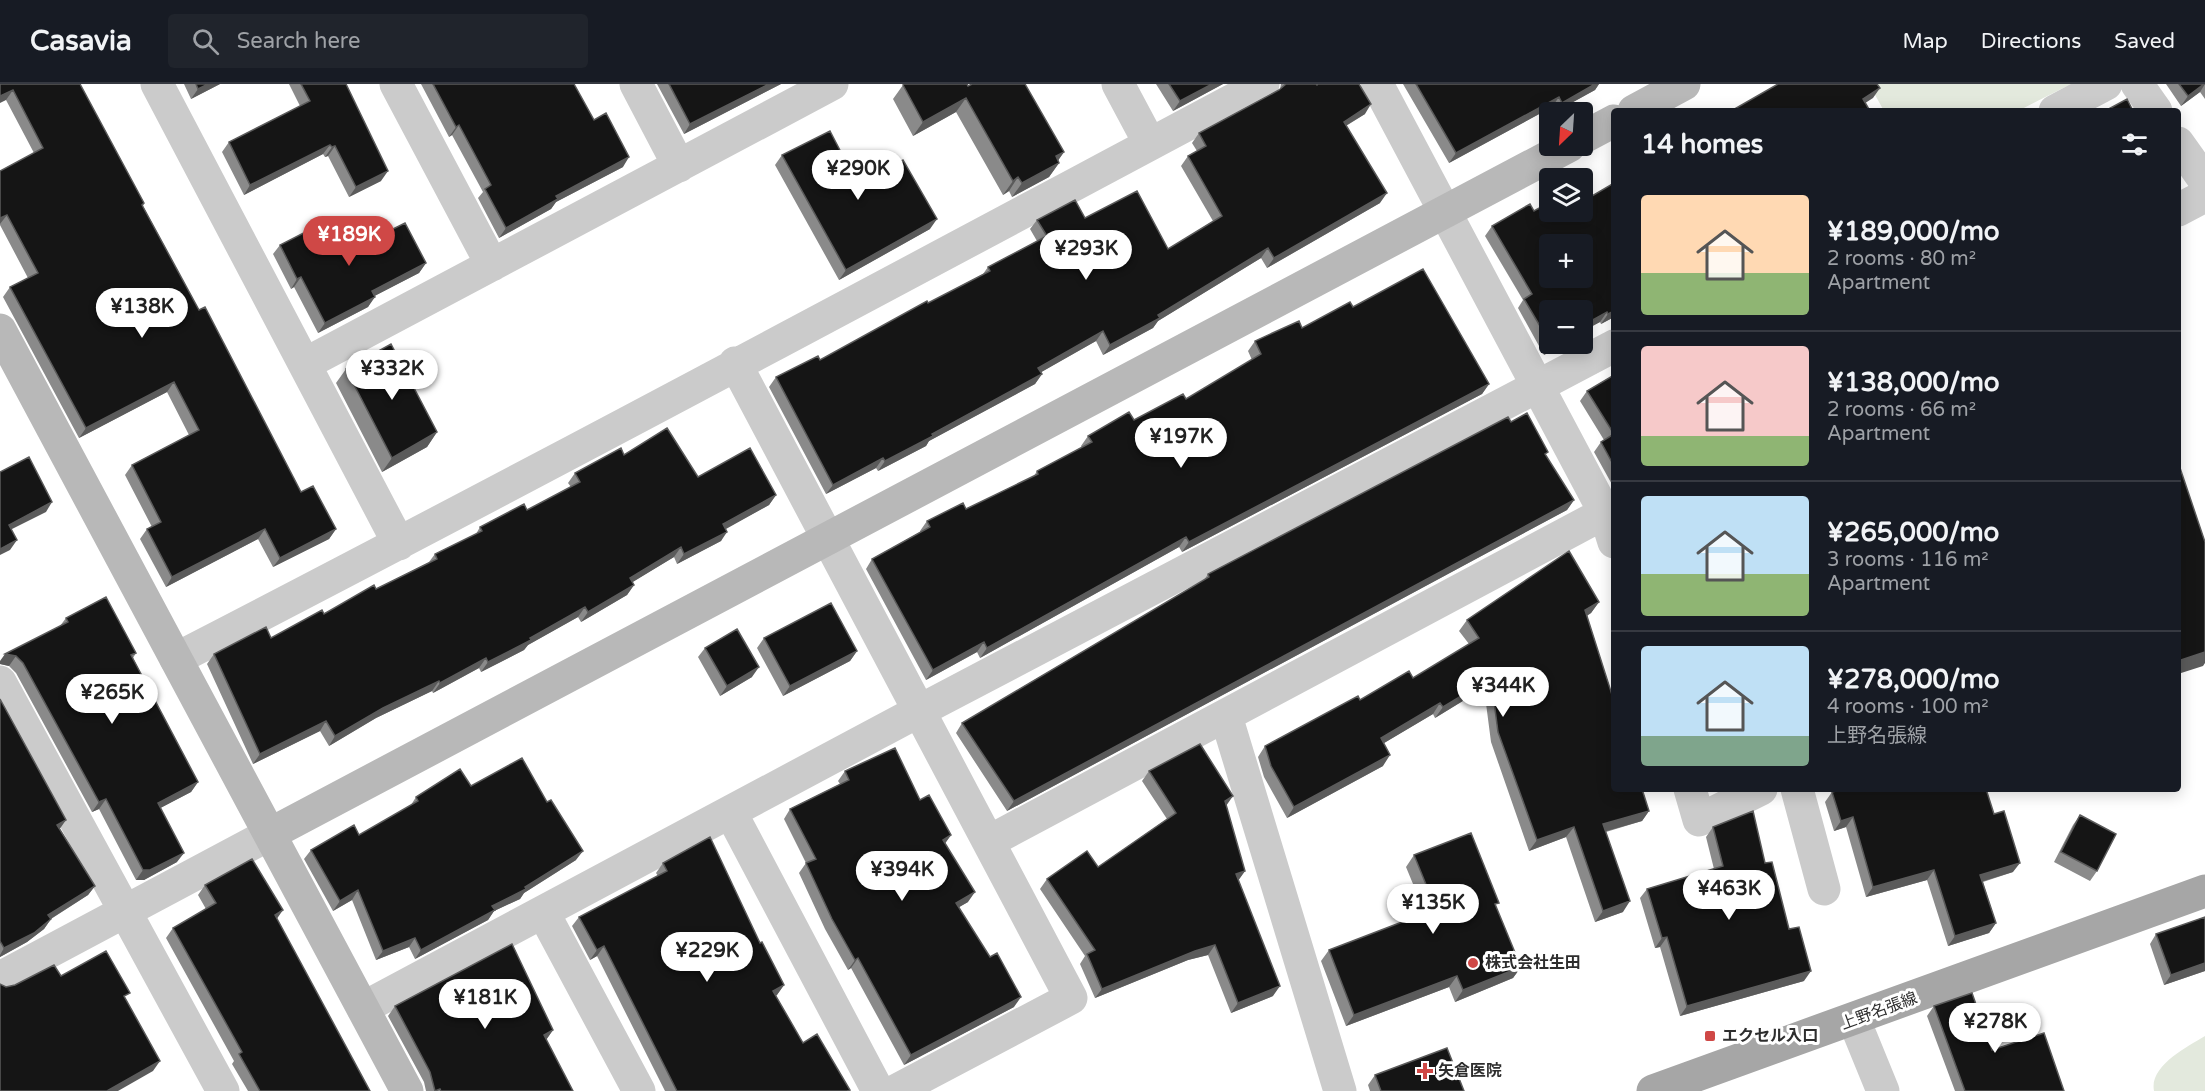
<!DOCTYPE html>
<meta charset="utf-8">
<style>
:root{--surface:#171b24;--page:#20242c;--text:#f1f3f6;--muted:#9ea1a6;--line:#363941;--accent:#cf4846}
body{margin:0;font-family:"Varela Round","Noto Sans JP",sans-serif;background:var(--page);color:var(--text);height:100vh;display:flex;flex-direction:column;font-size:22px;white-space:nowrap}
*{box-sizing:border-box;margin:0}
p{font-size:20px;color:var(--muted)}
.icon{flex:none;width:33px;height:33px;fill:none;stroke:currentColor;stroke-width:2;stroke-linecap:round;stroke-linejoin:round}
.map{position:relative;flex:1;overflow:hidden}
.drawer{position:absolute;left:1611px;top:24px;width:570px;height:684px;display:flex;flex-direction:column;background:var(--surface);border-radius:6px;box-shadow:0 3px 15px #0003}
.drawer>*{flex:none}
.needle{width:39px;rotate:205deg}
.fabs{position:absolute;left:1539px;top:18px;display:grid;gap:12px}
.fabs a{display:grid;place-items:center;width:54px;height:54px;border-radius:6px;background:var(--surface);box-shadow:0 3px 15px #0003;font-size:30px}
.price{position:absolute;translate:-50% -51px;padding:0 14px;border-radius:21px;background:#fff;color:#222;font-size:20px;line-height:39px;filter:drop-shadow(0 2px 3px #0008)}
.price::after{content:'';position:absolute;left:50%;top:36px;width:18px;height:14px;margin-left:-9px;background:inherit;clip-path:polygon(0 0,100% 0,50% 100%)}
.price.selected{background:var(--accent);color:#fff}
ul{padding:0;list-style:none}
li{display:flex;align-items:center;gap:18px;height:150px;padding:0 30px}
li+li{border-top:2px solid var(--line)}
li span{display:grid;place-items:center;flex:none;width:168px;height:120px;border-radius:6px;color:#555}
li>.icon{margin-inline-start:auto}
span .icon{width:72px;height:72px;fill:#fffc;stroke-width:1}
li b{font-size:26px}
h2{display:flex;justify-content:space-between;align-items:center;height:72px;padding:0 30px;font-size:26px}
header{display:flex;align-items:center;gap:36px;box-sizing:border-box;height:84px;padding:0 30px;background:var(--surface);border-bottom:2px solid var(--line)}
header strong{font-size:28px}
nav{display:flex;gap:33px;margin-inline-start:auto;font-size:21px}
.search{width:420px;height:54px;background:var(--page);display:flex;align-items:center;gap:15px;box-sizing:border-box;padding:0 21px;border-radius:6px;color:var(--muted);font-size:22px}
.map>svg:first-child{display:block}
.green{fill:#e3e9dd}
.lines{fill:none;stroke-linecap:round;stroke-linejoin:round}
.street{stroke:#cbcbcb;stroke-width:33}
.secondary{stroke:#b8b8b8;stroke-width:33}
.primary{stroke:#a6a6a6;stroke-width:33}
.wall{fill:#8a8a8a}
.shaded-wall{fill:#5b5b5b}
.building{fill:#151515;stroke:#5b5b5b;stroke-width:1.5;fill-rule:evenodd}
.poi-dot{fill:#cf4846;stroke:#fff;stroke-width:2}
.labels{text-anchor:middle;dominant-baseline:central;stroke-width:6;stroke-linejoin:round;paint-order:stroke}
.poi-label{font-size:16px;font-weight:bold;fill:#2e2e2e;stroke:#fff;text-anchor:start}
.street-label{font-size:16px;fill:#2e2e2e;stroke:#fff}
</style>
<header>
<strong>Casavia</strong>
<div class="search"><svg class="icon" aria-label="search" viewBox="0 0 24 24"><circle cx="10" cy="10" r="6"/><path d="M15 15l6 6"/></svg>Search here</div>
<nav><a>Map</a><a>Directions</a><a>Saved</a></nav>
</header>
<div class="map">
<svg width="2205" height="1007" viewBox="0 0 2205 1007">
<rect width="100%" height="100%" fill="#fff"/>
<path class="green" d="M1869,0H2071L2018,27H1884Z
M2205,952V1007H2154C2149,982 2187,963 2205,952Z"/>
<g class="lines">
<path class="street" d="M157,0L399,460
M396,0L492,181
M636,0L679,82
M1118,0L1150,60
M1377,0L1605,429L1614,458
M2137,0L2156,27
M2055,27L2106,0
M2178,59L2205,97
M2178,126L2205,112
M735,279L1071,914L895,1007
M305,280L832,0
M176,575C540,387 901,193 1263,0
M0,598L223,1007
M1226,632L1340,1007
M1690,705L1699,736L1761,705
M1797,705L1824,805
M731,729L878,1007
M990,757L1614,424
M543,828L639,1007
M0,894L270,750
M363,924L919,627L1614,262
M1854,936L1883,1007"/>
<path class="secondary" d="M1634,27L1684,0
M1582,54L1614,37
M0,246L407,1007
M270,750L1569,62"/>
<path class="primary" d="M1653,1007L2205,807"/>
</g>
<path class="wall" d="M0,0H80L144,119L143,122L199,226L301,408L336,445L329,455L273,483L258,455L166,503L140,455L147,445L152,443L125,391L132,381L189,351L167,308L79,354L3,213L10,203L28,194L0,141V87L34,69L6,16Z
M184,0H220L191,15Z
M289,0H346L381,97L349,113L328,72L325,73L323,70L244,111L222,68L229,58L300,22Z
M421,0H574L594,36L623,83L556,118L551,125L499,154L478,114L483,108L452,51L449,53Z
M657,0H781L684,50Z
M1156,0H1223L1173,27Z
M1281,0H1316L1365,30L1346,42L1380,119L1267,184L1261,174L1158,237L1153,244L1103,271L1096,257L1041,288L1042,290L1035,300L929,357L926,362L878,387L876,384L826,410L769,303L776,293L820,276L983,190L988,183L1037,157L1030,145L1037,136L1085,134L1168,165L1213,137L1181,82L1188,72L1197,67L1192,59L1199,49L1280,5Z
M1403,0H1599L1595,6L1555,28L1552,23L1449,79Z
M2166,0H2205V15L2200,8L2181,22Z
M903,1L968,2L1064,68L1058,76L1059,79L1049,93L1012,113L1009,107L1003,111L956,28L913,52L893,15Z
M782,71L858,101L930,145L839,196L775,81Z
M1534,127L1614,233L1601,240L1600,238L1550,260H1563L1544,271L1518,224L1523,216L1485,152L1492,142Z
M280,161L343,170L426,179L419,189L374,212L368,223L318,249L294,203L291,205L273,170Z
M1353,223L1489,300L1482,310L1182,468L1179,463L980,574L977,568L926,596L866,485L872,475L920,448V447L927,437L966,425L1034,392L1037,387L1082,364L1081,362L1088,352L1134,336L1186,315L1252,276L1248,267L1255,257L1302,244Z
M346,285L437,348L427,363L382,388L336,299Z
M1614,291V404L1594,368L1601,358L1604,356L1580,317L1587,307Z
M1511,338L1546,372L1574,416L1567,426L1007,727L956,649L962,639L1204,496L1208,490Z
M624,371L698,393L776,411L769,421L726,444L721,457L677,480L674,473L632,498L634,501L627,511L581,538L578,533L528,561L524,566L481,588L479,584L433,609L432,607L376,634L329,662L320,647L253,680L207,580L214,570L271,554L376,505L429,478L435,470L476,450L480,443L527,426L571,403L568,399L575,389Z
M1599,518L1591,529L1587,532L1649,727L1642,737L1606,748L1623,828L1595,838L1566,753L1529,767L1491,658L1484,604L1435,634L1433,630L1384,659L1383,682L1287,734L1264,693L1258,673L1265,662L1413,594L1469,560L1459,547L1467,536Z
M66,534L136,569L133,574L198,698L191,708L160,724L177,778L144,796H136L99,725L92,728L16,589L9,582L0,580L60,542Z
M764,554L857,567L850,577L783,612L757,564Z
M705,564L752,593L720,612L698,573Z
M0,615L60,745L95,802L88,811L51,835L44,845L27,858L0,873Z
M845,687L920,716L951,751L945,759L968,818L959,823L1014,923L904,981L851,884L848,886L825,845L799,789L806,779L784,735L790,725L840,700L838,697Z
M1149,687L1226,722L1245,787L1238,796L1273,912L1231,929L1208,871L1188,876L1095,914L1080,880L1085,872L1040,805L1047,795L1098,783L1167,735L1142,697Z
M471,702L576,776L524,809L520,815L494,827L488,836L415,875L409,863L376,876L352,816L333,827L304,775L311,766L359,751L411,721L416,713Z
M1832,708L2013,788L1983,798L1996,839L1989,849L1948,862L1927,796L1866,813L1846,743L1834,747L1825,718Z
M2080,731L2097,787L2090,797L2054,778L2073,741Z
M1713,743L1765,779L1789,845L1804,897L1680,932L1660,863L1655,864L1640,814L1647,805L1714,785L1706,753Z
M1414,771L1496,823L1521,883L1513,894L1455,918L1449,903L1346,942L1321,877L1329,866L1425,829L1406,783Z
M663,779L760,859L784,901L776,912L803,959L849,1007H665L597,872L590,876L572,842L579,833L658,792L656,789Z
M205,801L277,835L370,1007H248L232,980L234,977L166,854L173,844L206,825L198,811Z
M2205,833V887L2164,901L2150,860L2156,850Z
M395,922L553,946L546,956L573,1007H426L424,998L388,932Z
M1934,922L1992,966L2064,1007H1955L1927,932Z
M1375,991L1464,1007H1370L1368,1001Z"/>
<path class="shaded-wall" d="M208,0H220L191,15L198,5Z
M769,0H781L684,50L690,40Z
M1212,0H1223L1173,27L1180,17Z
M1595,0H1599L1595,6L1555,28L1562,19Z
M2204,0H2205L2200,8L2181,22L2188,12Z
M1880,4L1873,14L1856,25L1863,15Z
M13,6L6,16L0,19V12Z
M1559,13L1552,23L1449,79L1456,69Z
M966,14L956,28L913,52L923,38Z
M1371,20L1365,30L1337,47L1344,38Z
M459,41L452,51L449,53L456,43Z
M330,61L323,70L244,111L250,101Z
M335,62L328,72L325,73L332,63Z
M1064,68L1055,81L1059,79L1049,93L1012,113L1022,99L1056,72Z
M629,73L623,83L556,118L551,125L499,154L506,144L556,112Z
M388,87L381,97L349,113L356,103Z
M1018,93L1009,107L1003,111L1013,97Z
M1387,109L1380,119L1267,184L1274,174Z
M7,131L0,140V134Z
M937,135L930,145L839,196L846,186Z
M1268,164L1261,174L1158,237L1153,244L1103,271L1110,261Z
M426,179L419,189L365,217L372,207Z
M301,193L294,203L291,205L297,195Z
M375,213L368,223L318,249L325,239Z
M1614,227V233L1601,240L1608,230Z
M1607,228L1600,238L1582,248V242Z
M1103,247L1096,257L1031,294L1038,284Z
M1554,260H1563L1544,271L1551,261Z
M1042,290L1035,300L929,357L926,362L878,387L885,377L932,350Z
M174,298L167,308L79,354L86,344Z
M1489,300L1482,310L1182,468L1189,458Z
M437,348L427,363L382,388L392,374Z
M883,374L876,384L826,410L833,401Z
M776,411L769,421L717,450L723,440Z
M1574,416L1567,426L1007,727L1014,717Z
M52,418L46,428L2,450L9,441Z
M265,445L258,455L166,503L172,493Z
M336,445L329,455L273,483L280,474Z
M727,448L721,457L677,480L684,470Z
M1186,453L1179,463L980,574L987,564Z
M17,456L10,466L0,471V465Z
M681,463L674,473L623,504L630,494Z
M634,501L627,511L581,538L588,528Z
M1599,518L1591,529L1578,537L1585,526Z
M585,523L578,533L528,561L524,566L481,588L488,578Z
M984,558L977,568L926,596L933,586Z
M857,567L850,577L783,612L790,602Z
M2205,568V579L2203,582L2178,590V577Z
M5,570L16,572L9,582L0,580V577Z
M486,574L479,584L433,609L440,599Z
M759,583L752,593L720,612L727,602Z
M1491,594L1484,604L1435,634L1443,623Z
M439,597L432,607L376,634L329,662L335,652L383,624Z
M1440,619L1433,630L1374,665L1381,654Z
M326,637L320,647L253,680L260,670Z
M1390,671L1383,682L1287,734L1294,723Z
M198,698L191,708L151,729L158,719Z
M1233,712L1226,722L1218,727L1225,717Z
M106,715L99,725L92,728L99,718Z
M1649,727L1642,737L1596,750L1603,740Z
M1853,733L1846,743L1834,747L1841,737Z
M66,736L59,746L57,741Z
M1574,743L1566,753L1529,767L1537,756Z
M951,751L944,761L943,756Z
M583,767L576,776L524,809L520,815L494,827L488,836L415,875L421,866Z
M184,769L177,778L144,796H136L143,786Z
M2020,779L2013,788L1974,800L1980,791Z
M1934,786L1927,796L1866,813L1873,803Z
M1245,787L1238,797L1236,790Z
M95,802L88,811L41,841L48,831Z
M358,806L352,816L333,827L340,817Z
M975,808L968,818L949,829L956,819Z
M1630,817L1623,828L1595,838L1603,827Z
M283,826L276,836L275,831Z
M51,835L44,845L27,858L0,873V871L4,864Z
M1996,839L1989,849L1948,862L1955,852Z
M1667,853L1660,863L1655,864L1662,854Z
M415,854L409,863L376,876L383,867Z
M1215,861L1208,871L1188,876L1095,914L1102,905L1195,867Z
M604,862L597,872L590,876L597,866Z
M858,874L851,884L848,886L855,876Z
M2205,879V887L2164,901L2171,891Z
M1521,883L1513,894L1455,918L1463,906Z
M1811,887L1804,897L1680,932L1687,922Z
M1457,892L1449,903L1346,942L1354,931Z
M784,901L777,911L766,916L773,907Z
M1280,902L1273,912L1231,929L1238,919Z
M1021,913L1014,923L904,981L911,971Z
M553,946L546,956L544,951Z
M160,977L153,987L118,1007H107Z"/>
<path class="building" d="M0,0H80L144,119L142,121L199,226L205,223L301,408L313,402L336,445L280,474L265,445L172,493L147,445L161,438L132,381L199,346L174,298L86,344L10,203L38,189L7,131L0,134V87L43,64L13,6L0,12Z
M196,0H208L198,5Z
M301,0H346L388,87L356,103L335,62L332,63L330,61L250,101L229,58L310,17Z
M433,0H574L594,36L606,29L629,73L556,112L558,115L506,144L485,105L491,101L459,41L456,43Z
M669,0H769L690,40Z
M904,0H967L968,2L972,0H1025L1064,68L1056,72L1059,79L1022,99L1018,93L1013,97L966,14L923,38L903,1Z
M1169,0H1212L1180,17Z
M1286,0H1316L1317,1L1318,0H1359L1371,20L1344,38L1387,109L1274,174L1268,164L1158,231L1160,234L1110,261L1103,247L1038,284L1042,290L932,350L933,352L885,377L883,374L833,401L776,293L818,272L820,276L927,217L928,219L990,187L988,183L1047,152L1037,136L1075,116L1085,134L1137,107L1168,165L1222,132L1188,72L1206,62L1199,49L1279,6Z
M1416,0H1595L1562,19L1559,13L1456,69Z
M1778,0H1877L1880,4L1863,15L1870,27H1731Z
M2179,0H2204L2188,12Z
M2127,15L2133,27H2105Z
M830,47L858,101L903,76L937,135L846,186L782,71Z
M1614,99V227L1608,230L1607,228L1582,242V226H1550V259L1524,215L1532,210L1492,142L1530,120L1534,127L1550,118V128H1582V108L1587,115ZM1550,160H1582V194H1550Z
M327,137L343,170L405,139L426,179L372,207L375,213L325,239L301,193L297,195L280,161Z
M1423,185L1489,300L1189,458L1186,453L987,564L984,558L933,586L872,475L930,443L927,437L963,419L966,425L1038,390L1037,387L1092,358L1088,352L1129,328L1134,336L1183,310L1186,315L1261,270L1255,257L1299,237L1302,244L1350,218L1353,223Z
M391,260L437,348L392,374L346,285Z
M1614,291V382L1601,358L1614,350L1587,307Z
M1527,329L1548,368L1545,370L1574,416L1014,717L962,639L1209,493L1208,490L1508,333L1511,338Z
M667,344L698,393L750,364L776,411L723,440L727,448L684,470L681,463L630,494L634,501L588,528L585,523L530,554L531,556L488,578L486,574L440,599L439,597L383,624L335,652L326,637L260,670L214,570L266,543L271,554L322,526L324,530L374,501L376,505L437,475L435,470L482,447L480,443L524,420L527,426L580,398L575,389L621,364L624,371Z
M29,373L52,418L9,441L17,456L0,465V388Z
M2178,378L2205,458V568L2178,577Z
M1569,467L1599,518L1585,526L1614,617V705H1642L1649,727L1603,740L1630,817L1603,827L1574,743L1537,756L1498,648L1491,594L1443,623L1440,619L1381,654L1390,671L1294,723L1271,682L1265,662L1358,612L1360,616L1409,587L1413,594L1479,554L1467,536Z
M106,513L136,569L131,571L198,698L158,719L184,769L150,786H143L106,715L99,718L23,579L16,572L5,570L68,538L66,534Z
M831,519L857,567L790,602L764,554Z
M737,545L759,583L727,602L705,564Z
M0,615L66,736L57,741L95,802L48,831L51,835L34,849L4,864L0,857Z
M1200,660L1233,712L1225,717L1245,787L1236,790L1280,902L1238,919L1215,861L1195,867L1102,905L1087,870L1095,866L1047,795L1087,767L1098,783L1176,729L1149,687Z
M895,664L920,716L929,711L951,751L943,756L975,808L956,819L990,873L997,869L1021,913L911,971L858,874L855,876L832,835L806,779L816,775L790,725L849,696L845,687Z
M522,674L547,718L551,716L583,767L525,803L526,805L492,822L495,826L421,866L415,854L383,867L358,806L340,817L311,766L354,741L359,751L418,717L416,713L460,685L471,702Z
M1844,705H1986L1994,730L2004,727L2020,779L1980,791L1996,839L1955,852L1934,786L1873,803L1853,733L1841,737L1832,708Z
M1753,727L1765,779L1772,778L1789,845L1799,843L1811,887L1687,922L1667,853L1662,854L1647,805L1723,782L1713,743Z
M2080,731L2116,750L2097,787L2061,768Z
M1471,749L1499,819L1495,820L1521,883L1463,906L1457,892L1354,931L1329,866L1436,825L1414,771Z
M710,753L760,859L762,858L784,901L773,907L803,959L817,950L850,1006L847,1007H677L604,862L597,866L579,833L667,787L663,779Z
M252,775L283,826L275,831L370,1007H260L239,970L242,968L173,844L216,819L205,801Z
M2205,833V879L2171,891L2156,850Z
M512,860L553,946L544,951L573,1007H441L440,1005L435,1007L430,988L395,922Z
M106,867L130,909L124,912L160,977L107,1007H0V900L6,903L15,901L54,881L61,892Z
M1972,909L1992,966L2044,949L2064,1007H1965L1934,922Z
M1447,964L1464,1007H1381L1375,991Z"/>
<g class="poi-dot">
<circle cx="1473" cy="879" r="6"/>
<rect x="1704" y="946" width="12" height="12" rx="3"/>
<path d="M1422 978h6v6h6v6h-6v6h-6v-6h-6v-6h6z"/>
</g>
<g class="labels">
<g class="poi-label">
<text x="1485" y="879">株式会社生田</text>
<text x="1722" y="952">エクセル入口</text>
<text x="1438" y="987">矢倉医院</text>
</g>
<g class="street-label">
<text transform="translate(1879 927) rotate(-20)">上野名張線</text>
</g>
</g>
</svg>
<div class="fabs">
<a><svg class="needle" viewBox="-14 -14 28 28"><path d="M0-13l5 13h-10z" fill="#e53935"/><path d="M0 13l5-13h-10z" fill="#9ea1a6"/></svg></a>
<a><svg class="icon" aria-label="layers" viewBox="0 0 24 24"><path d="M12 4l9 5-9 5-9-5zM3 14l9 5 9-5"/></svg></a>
<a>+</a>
<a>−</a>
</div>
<b class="price" style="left:858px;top:117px">¥290K</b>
<b class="price selected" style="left:349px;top:183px">¥189K</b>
<b class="price" style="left:1086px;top:197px">¥293K</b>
<b class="price" style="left:142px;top:255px">¥138K</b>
<b class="price" style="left:392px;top:317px">¥332K</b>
<b class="price" style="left:1181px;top:385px">¥197K</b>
<b class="price" style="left:1503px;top:634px">¥344K</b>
<b class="price" style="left:112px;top:641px">¥265K</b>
<b class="price" style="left:902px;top:818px">¥394K</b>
<b class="price" style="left:1729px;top:837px">¥463K</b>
<b class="price" style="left:1433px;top:851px">¥135K</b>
<b class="price" style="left:707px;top:899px">¥229K</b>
<b class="price" style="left:485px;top:946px">¥181K</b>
<b class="price" style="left:1995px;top:970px">¥278K</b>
<section class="drawer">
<h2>14 homes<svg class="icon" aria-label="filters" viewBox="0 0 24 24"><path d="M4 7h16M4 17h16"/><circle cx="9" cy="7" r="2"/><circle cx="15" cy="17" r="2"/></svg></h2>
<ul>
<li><span style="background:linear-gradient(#ffd9b3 65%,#8fb573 0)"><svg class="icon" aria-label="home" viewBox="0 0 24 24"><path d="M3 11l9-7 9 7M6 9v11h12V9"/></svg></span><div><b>¥189,000/mo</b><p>2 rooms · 80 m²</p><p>Apartment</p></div></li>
<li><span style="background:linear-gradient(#f6c9c9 75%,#8fb573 0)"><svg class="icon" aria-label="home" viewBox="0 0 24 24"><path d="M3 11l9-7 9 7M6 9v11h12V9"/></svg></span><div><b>¥138,000/mo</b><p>2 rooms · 66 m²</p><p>Apartment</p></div></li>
<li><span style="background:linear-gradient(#bfe0f5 65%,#8fb573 0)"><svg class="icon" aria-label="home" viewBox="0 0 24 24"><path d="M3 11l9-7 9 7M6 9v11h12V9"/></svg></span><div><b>¥265,000/mo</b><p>3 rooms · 116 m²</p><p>Apartment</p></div></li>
<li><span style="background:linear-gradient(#bfe0f5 75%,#7fa58c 0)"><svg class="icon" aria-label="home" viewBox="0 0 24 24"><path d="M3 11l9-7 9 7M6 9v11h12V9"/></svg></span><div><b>¥278,000/mo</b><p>4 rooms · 100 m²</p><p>上野名張線</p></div></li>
</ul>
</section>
</div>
